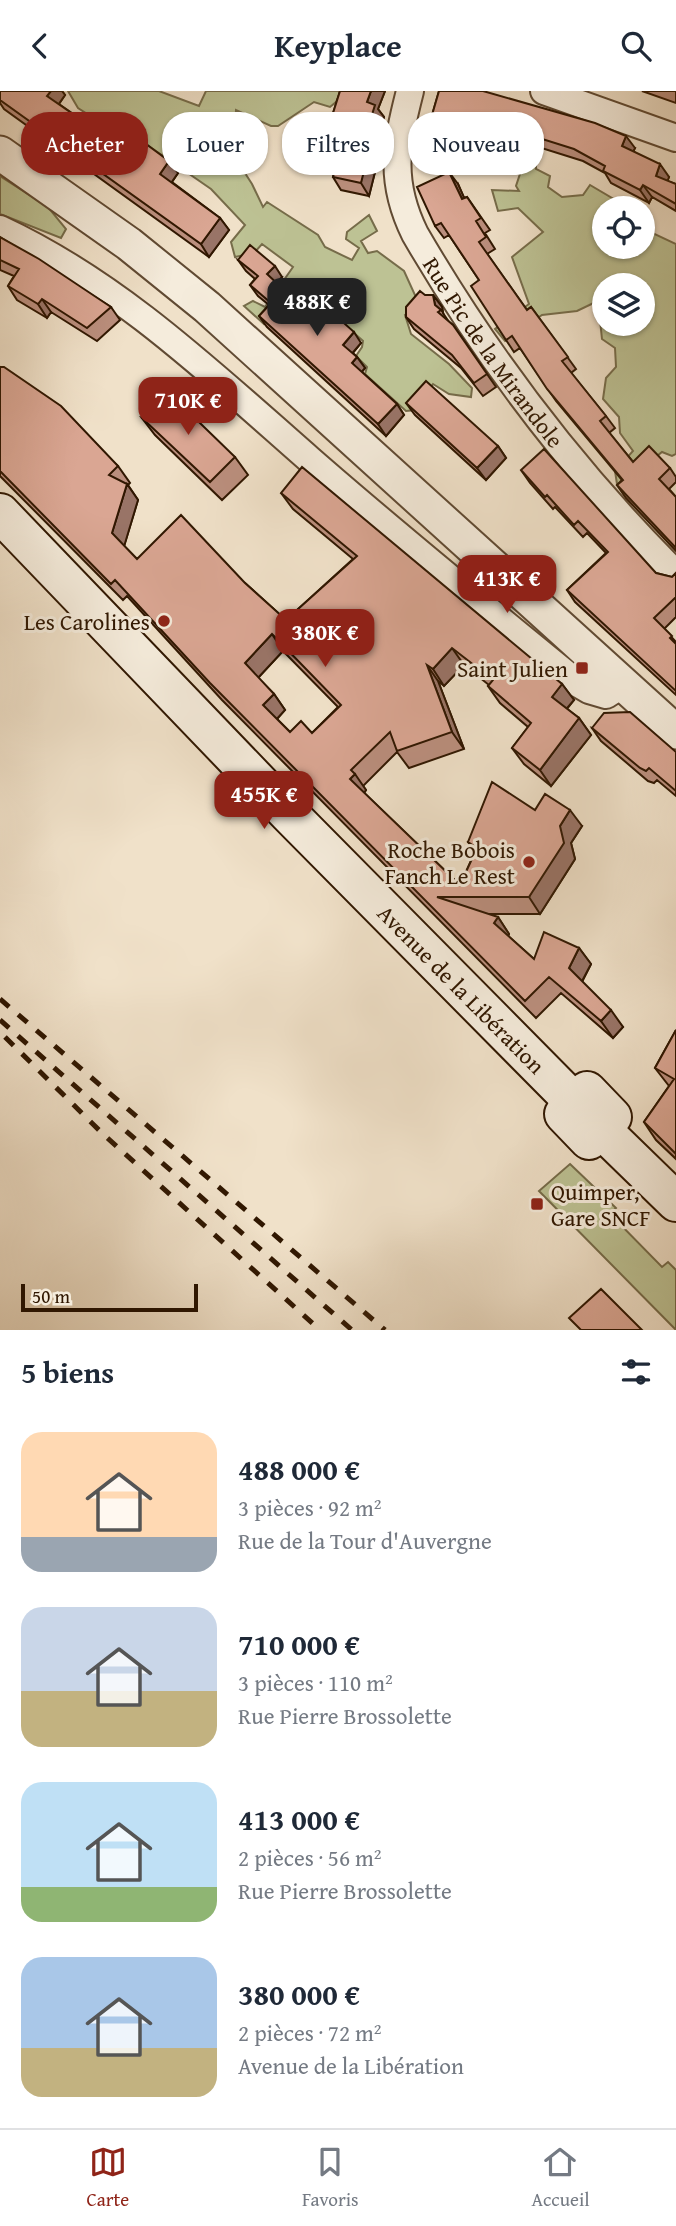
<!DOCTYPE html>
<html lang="fr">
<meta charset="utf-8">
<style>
:root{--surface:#fff;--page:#f6f6f7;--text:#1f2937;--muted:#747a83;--line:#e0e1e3;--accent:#8f2418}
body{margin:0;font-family:"Gentium Book Plus",serif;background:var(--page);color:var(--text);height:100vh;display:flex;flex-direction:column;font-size:26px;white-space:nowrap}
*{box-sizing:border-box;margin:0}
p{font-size:23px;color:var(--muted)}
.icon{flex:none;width:38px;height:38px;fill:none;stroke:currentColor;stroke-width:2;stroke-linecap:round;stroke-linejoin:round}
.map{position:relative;height:1239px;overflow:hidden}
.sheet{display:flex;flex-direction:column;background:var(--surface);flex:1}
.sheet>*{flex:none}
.banner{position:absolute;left:21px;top:21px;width:635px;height:63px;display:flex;gap:14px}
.buttons{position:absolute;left:592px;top:105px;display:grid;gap:14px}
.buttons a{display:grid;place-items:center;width:63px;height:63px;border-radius:50%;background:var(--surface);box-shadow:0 2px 5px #0004;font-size:35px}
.scale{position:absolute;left:21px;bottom:18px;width:177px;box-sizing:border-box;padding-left:7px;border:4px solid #301701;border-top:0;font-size:19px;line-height:24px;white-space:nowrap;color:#301701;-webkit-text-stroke:5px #f5ecdc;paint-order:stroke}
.price{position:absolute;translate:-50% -60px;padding:0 16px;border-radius:14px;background:var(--accent);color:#fff;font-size:23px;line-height:46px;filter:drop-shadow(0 2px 4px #0008)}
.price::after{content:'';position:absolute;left:50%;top:42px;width:21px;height:16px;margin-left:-10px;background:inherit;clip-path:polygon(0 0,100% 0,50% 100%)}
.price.current{background:#222;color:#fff}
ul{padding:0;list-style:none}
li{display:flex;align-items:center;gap:21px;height:175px;padding:0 21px}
li span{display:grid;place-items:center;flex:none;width:196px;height:140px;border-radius:21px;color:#555}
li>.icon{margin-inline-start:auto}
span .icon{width:84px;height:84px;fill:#fffc;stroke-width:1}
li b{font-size:30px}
h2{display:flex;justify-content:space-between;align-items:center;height:84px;padding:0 21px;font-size:30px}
.chip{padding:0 24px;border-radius:28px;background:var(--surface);box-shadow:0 2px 5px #0004;font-size:24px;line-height:63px}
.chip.current{background:var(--accent);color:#fff}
header{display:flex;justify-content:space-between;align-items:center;height:91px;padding:0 21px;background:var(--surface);font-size:32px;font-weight:600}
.tabs{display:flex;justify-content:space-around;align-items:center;height:98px;border-top:2px solid var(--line);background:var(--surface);font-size:19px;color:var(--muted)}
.tabs a{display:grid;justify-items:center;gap:4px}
.tabs .current{color:var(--accent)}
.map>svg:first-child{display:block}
.green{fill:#bdc294;stroke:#766c4a;stroke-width:2}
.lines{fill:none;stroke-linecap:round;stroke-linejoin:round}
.minor-casing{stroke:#604a33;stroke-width:30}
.tertiary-casing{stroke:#604a33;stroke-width:37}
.secondary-casing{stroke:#301701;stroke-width:42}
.minor{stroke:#f5ecdc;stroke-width:26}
.tertiary{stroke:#f5ecdc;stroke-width:33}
.secondary{stroke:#f5ecdc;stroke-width:38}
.rail{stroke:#301701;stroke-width:5;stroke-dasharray:12 12;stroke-linecap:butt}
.wall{fill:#bb8f7e;stroke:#301701;stroke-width:2;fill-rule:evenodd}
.shaded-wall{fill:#997467;stroke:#301701;stroke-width:2}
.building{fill:#daa693;stroke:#301701;stroke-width:2;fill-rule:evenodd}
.poi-dot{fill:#8f2418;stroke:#f5ecdc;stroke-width:2.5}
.labels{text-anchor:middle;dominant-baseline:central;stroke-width:6;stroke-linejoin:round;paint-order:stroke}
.street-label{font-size:23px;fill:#301701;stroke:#f5ecdc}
.poi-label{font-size:23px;fill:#301701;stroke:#f5ecdc;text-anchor:end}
</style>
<header><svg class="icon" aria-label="back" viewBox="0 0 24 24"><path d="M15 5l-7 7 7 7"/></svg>Keyplace<svg class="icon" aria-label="search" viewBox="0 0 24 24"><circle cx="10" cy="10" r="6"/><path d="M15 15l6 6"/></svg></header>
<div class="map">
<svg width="676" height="1239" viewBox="0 0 676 1239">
<rect width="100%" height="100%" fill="#f0e1c9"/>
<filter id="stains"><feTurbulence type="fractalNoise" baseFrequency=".00286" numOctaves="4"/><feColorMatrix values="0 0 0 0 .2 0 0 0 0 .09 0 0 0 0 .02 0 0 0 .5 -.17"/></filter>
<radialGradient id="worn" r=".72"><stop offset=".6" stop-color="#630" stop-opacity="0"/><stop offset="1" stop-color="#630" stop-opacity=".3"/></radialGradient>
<path class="green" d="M68,0H159L199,15L206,0H342L336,11L330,16L314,11L278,35H271L236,19L234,65L252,93L263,116L267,111L318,144L325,156L352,169L359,157L346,148L347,141L369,124L377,140L361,150L368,162L377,160L404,180L420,215L405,224L411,243L449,273L472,297L471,306L449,303L433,293L416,319L406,320L365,283L367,276L356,265L362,256L363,250L314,207L304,218L290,206L264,233L244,215L253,210L265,216L293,176L262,153L254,162L235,166L231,151L245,134L211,98L140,49L131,51L78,17Z
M527,62L536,67V78L550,85L548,96L562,106L583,104L590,94L622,113L620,117H604V156H642V137L676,153V363L672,365L662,361L624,392L617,393L615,380L633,360L620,342L619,326L603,308L606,287L616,276L615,257L602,248L600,229L604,219V233H642V194H604V207L577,220L542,224L505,250L495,238L529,213L512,166L543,141L518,117L498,120L492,99L519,100L516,95Z
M0,85L48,116L66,138L61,147L0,123Z
M570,1073L616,1117L610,1123L662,1176L668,1171L676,1179V1239L539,1100Z"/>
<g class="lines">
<defs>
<g id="minor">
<path id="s1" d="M410,0C396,55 389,90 415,143C487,267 575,382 676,483"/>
<path d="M544,0L676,47"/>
<path d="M0,138C118,193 212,283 309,368C397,445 487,518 577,592L589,599L606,604L623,593"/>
</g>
<path id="tertiary" d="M0,62L129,153L207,216L676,641"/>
<g id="secondary">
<path id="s2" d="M0,422L289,723L574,1011"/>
<path d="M587,1000L612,1026L589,1049L564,1023Z"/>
<path d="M601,1038L676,1111"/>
</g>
</defs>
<use href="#minor" class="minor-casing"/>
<use href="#tertiary" class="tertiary-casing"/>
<use href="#secondary" class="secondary-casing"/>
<use href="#minor" class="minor"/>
<use href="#tertiary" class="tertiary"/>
<use href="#secondary" class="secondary"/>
<path class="rail" d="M0,908L385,1239
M0,929L352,1239
M5,946L103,1043L320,1239"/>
</g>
<path class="wall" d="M0,0H62L65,4L59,13L86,32L123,45L178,82L172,91L220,127L229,139L209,166L4,18L0,12Z
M340,0H385L378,18L384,26L379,42L382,47L372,76L375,81L369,105L341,99L333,86L341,53L336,51L328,38Z
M439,0L635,57L633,60L669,86L667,90L676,93V120L652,106L649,112L611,92L605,82L583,70L478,37L469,70L431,68L423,55Z
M642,0H676V12Z
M458,93L464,107L467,106L490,139L485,142L495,158L487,163L527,219L531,216L576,278L571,282L606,325L615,337L609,342L633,371L670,377L676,386V391L669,398L676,406V460L626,407L617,394L622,389L556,310L520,257L514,261L506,249L479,189L449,144L444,147L435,135Z
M0,146L111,216L120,229L97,250L51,221L47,227L17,209L8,195L14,185L0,179Z
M238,169L282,186L277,192L297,211L361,252L353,262L357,266L365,277L362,281L397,313L404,324L386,345L267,236L259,225L269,214L258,205L250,194L255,188L246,180Z
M425,204H433L442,216L443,222L449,231L453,234L496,296L483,305L461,277L414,238L406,226Z
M0,276L118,375L130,392L128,394L138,409L124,455L137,468L245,492L286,529L353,468L293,418L281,402L562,593L574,609L567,618L579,627L591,644L551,695L524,673L512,657L528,636L500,612L488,595L489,594L464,574L444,595L438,590L464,658L409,677L397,661L363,695L366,699L364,702L460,794L475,761L468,751L535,719L582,735L571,752L575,768L540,823H487L498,826L509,843L508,845L534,868L579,857L591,873L582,891L623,936L613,947L561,902L536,927L222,609L127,505L123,509L0,385ZM283,560L338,616L312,642L290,641L277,628L285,619L274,603L258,587Z
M406,312L498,355L506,367L486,389L415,324Z
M142,327L235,366L248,384L222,409L155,344Z
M521,379L656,482L672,486L676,482V526L664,538L676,551V604L575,511L567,499L606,462L587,442L583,446L555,416L553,418L530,392Z
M592,637L676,661V705L657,689L654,692L648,690L601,650Z
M676,939V1068L656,1049L644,1031L669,995L655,977Z"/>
<path class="shaded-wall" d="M51,0H62L65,4L56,17L47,5Z
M371,0H385L378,18L384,26L379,42L382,47L372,76L375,81L369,105L361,92L362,67L369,33L367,11Z
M469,25L478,37L469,70L460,58Z
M626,45L635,57L630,67L622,55Z
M169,70L178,82L169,95L160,83Z
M660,73L669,86L665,97L656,85Z
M449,81L458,93L470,120L462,108Z
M643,94L652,106L649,112L640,99Z
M220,127L229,139L209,166L201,153Z
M275,175L282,186L275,194L267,183Z
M433,204L442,216L443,221L435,214Z
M42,208L51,221L47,227L38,213Z
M354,241L361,252L350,265L343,254Z
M357,266L365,277L360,283L352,272Z
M397,313L404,324L386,345L378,333Z
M498,355L506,367L486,389L477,377Z
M127,393L138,409L123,459L112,442Z
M272,543L283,560L256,589L245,572Z
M452,557L464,574L444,595L433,578Z
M427,574L438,590L464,658L452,641Z
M562,593L574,609L563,622L552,606Z
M274,603L285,619L275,630L263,614Z
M579,627L591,644L551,695L540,679Z
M355,683L366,699L362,705L350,688Z
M570,719L582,735L571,752L575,768L540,823L529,806L560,735Z
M498,826L509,843L506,849L494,832Z
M579,857L591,873L580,894L569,877Z
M611,919L623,936L613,947L601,930Z"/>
<path class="building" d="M0,0H51L47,5L86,32L91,23L123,45L127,39L169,70L160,83L220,127L201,153L0,9Z
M340,0H371L367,11L375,14L369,33L374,35L362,67L367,68L361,92L333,86L343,47L328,38Z
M439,0H483L595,32L626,45L622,55L660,73L656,85L676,93V113L643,94L640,99L603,80L605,75L574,58L469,25L460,58L423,55Z
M449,81L462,108L467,106L481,127L476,130L486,146L479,151L527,219L531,216L568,266L562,270L606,325L600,330L633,371L649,355L670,377L659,388L676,406V457L617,394L623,389L547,298L512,245L506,249L471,195L479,189L441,132L435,135L417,96Z
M0,146L39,168L111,216L87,237L42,208L38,213L8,195L19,178L0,169Z
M250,154L275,175L267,183L297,211L307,199L354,241L343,254L357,266L352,272L397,313L378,333L259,225L271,212L250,194L258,185L238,169Z
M420,200L425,204H433L435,214L441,219L438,221L453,234L487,283L474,292L452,264L406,226V216Z
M0,276H4L61,315L118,375L109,384L127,393L112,442L137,468L181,424L245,492L286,529L357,465L281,402L302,376L562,593L552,606L579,627L540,679L512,657L531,632L488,595L493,589L452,557L433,578L427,574L452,641L397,660L390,641L351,679L355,683L350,688L460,794L477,757L468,751L492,691L535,719L545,703L570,719L560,735L564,752L529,806H437L498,826L494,832L534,868L544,841L579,857L569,877L611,919L601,930L549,886L525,910L210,592L115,489L111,493L0,380ZM272,543L341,614L312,642L301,630L290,641L263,614L274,603L245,572Z
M426,290L498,355L477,377L406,312Z
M167,300L235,366L210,391L142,327Z
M544,358L656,482L672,486L676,482V506L654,527L672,545L670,547L676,553V600L567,499L608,461L578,430L574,434L547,404L545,406L521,379Z
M630,621L676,661V700L649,677L646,680L640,677L592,637L604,622Z
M676,939V1063L644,1031L674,988L655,977Z
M601,1198L642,1239H581L569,1227Z"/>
<g class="poi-dot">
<circle cx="164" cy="530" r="7"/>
<rect x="575" y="570" width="14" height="14" rx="3.5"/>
<circle cx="529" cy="771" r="7"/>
<rect x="530" y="1106" width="14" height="14" rx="3.5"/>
</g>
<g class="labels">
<g class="street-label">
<text stroke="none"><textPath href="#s1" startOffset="289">Rue Pic de la Mirandole</textPath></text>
<text stroke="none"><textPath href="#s2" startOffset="663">Avenue de la Libération</textPath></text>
</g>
<g class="poi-label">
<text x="150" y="530">Les Carolines</text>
<text x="568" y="577">Saint Julien</text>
<text x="515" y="758">Roche Bobois<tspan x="515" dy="26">Fanch Le Rest</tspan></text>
<text x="551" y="1100" text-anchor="start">Quimper,<tspan x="551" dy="26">Gare SNCF</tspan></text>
</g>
</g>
<rect width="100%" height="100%" filter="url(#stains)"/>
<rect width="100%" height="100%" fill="url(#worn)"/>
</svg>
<div class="buttons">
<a><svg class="icon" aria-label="locate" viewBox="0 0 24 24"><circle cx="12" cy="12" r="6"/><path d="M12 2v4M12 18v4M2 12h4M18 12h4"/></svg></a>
<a><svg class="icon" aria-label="layers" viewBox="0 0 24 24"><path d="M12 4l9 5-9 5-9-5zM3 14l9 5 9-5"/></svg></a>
</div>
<div class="scale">50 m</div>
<b class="price current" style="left:317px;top:247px">488K €</b>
<b class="price" style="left:188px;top:346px">710K €</b>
<b class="price" style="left:507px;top:524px">413K €</b>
<b class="price" style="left:325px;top:578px">380K €</b>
<b class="price" style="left:264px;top:740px">455K €</b>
<div class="banner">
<a class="chip current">Acheter</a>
<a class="chip">Louer</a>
<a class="chip">Filtres</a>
<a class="chip">Nouveau</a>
</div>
</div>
<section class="sheet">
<h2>5 biens<svg class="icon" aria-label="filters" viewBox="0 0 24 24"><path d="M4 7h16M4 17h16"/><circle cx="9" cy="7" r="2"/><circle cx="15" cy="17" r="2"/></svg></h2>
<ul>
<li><span style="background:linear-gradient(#ffd9b3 75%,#9aa5b1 0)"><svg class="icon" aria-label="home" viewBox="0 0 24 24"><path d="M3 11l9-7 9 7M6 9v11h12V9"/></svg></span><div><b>488 000 €</b><p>3 pièces · 92 m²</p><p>Rue de la Tour d'Auvergne</p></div></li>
<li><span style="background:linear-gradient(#c9d6e8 60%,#c2b280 0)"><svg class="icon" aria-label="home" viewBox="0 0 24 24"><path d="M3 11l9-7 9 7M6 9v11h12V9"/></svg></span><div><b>710 000 €</b><p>3 pièces · 110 m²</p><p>Rue Pierre Brossolette</p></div></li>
<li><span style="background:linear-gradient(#bfe0f5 75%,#8fb573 0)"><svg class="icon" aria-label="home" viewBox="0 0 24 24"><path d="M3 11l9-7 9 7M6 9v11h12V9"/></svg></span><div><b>413 000 €</b><p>2 pièces · 56 m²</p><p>Rue Pierre Brossolette</p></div></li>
<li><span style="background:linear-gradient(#a9c7e8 65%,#c2b280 0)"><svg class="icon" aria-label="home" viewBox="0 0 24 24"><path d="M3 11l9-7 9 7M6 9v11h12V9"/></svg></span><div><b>380 000 €</b><p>2 pièces · 72 m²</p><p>Avenue de la Libération</p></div></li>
</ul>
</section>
<nav class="tabs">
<a class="current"><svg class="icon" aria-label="map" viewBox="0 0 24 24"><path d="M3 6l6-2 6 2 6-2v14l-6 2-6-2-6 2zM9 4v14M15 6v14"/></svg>Carte</a>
<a><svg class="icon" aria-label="saved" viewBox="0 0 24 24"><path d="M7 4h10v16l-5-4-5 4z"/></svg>Favoris</a>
<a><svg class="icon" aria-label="home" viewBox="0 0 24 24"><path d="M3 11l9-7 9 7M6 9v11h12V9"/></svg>Accueil</a>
</nav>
